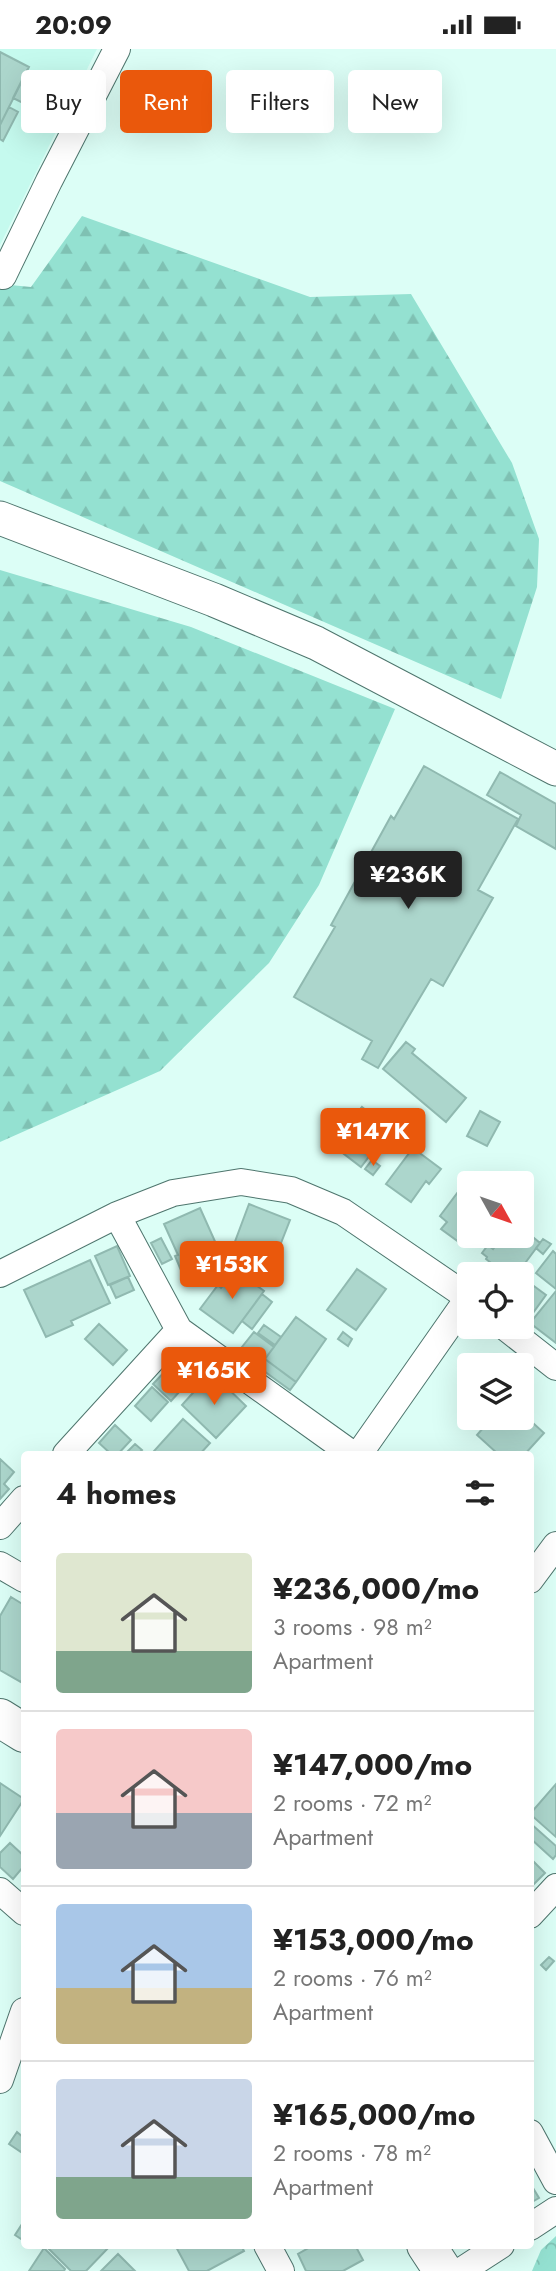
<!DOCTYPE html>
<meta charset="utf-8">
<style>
:root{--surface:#fff;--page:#f6f6f6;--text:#222;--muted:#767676;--line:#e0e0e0;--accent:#ea580c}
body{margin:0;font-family:Jost,sans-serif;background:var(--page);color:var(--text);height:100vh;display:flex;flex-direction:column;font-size:26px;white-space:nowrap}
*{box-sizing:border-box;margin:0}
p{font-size:23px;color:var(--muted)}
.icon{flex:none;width:38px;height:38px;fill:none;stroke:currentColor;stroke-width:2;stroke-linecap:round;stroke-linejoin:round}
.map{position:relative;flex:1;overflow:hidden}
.side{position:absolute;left:21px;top:1402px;width:513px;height:798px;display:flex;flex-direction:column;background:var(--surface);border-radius:7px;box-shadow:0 7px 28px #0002}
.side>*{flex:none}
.guide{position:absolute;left:21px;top:21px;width:514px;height:63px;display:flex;gap:14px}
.needle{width:46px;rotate:130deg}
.tools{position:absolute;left:457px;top:1122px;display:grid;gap:14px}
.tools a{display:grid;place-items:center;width:77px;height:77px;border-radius:7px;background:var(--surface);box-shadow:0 7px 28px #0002;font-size:35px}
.price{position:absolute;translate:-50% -60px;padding:0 16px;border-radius:7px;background:var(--accent);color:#fff;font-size:23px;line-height:46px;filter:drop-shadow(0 2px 4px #0008)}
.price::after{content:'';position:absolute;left:50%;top:42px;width:21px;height:16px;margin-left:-10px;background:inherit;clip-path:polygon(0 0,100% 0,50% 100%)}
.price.current{background:#222;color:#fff}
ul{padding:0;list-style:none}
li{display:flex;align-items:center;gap:21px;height:175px;padding:0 35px}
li+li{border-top:2px solid var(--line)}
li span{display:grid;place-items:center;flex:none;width:196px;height:140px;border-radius:7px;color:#555}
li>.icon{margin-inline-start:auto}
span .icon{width:84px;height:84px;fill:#fffc;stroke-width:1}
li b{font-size:30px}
h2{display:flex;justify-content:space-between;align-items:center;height:84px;padding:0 35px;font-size:30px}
.chip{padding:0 24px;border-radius:7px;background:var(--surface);box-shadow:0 7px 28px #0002;font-size:24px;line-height:63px}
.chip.current{background:var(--accent);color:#fff}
.status{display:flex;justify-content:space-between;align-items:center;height:49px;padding:0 35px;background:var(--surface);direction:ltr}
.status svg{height:19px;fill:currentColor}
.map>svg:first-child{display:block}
.built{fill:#c5faee}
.forest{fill:url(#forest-firs)}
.park{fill:url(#park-crowns)}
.building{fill:#acd6cc;stroke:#90b9b0;stroke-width:2}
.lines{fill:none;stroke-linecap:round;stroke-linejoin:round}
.minor-casing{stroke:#4e756d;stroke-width:28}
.tertiary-casing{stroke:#4e756d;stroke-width:35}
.secondary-casing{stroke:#4e756d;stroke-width:40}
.minor{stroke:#fff;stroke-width:26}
.tertiary{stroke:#fff;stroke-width:33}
.secondary{stroke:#fff;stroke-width:38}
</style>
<div class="status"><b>20:09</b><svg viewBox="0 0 49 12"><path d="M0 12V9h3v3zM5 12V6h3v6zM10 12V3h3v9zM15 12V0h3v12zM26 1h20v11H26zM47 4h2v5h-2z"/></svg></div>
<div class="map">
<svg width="556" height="2222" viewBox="0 0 556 2222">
<defs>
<pattern id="forest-firs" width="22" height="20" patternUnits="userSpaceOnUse" patternTransform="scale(1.75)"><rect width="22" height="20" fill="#94e1d1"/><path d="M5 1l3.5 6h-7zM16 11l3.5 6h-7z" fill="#7fc1b3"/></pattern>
<pattern id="park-crowns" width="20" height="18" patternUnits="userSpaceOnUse" patternTransform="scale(1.75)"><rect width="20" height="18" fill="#94e1d1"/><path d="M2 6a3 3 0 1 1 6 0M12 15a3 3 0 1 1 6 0" fill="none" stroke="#7fc1b3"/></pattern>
</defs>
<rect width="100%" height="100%" fill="#dcfef6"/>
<path class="built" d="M0,0H97L0,196Z"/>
<path class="forest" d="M82,167L310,248L411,245L512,414L539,490L537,538L501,650L0,432V235L31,238Z
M0,521L191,578L395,660L319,836L269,914L160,1022L0,1093Z"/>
<path class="park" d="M556,2187V2222H532L541,2201Z"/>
<path class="building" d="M0,3L29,18L0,76Z
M27,21L37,26L23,54L13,49Z
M9,58L18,63L3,92L0,90V76Z
M424,717L518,770L478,841L493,849L443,937L431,930L378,1019L362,1010L372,992L294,948L335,878L331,876L391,767L394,770Z
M500,723L556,755V800L516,777L521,766L487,746Z
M406,993L415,1000L412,1004L466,1049L446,1073L383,1020Z
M362,1058L390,1080L361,1118L331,1095Z
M480,1062L500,1073L487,1097L467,1087Z
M413,1099L441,1120L429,1135L426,1132L411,1153L386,1135Z
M372,1111L380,1117L373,1126L365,1120Z
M464,1135L469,1139L470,1186L463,1196L441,1180L447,1173L440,1167Z
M249,1155L290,1171L270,1222L230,1206Z
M200,1159L222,1208L183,1226L175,1207L178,1206L164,1175Z
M522,1179L540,1194L517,1225H505L486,1210L487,1208L482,1204L488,1196L493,1200L504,1186H522Z
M483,1186H504V1187L493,1200L480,1190Z
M161,1189L172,1210L162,1215L151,1194Z
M543,1190L551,1195L543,1205L536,1199Z
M117,1197L130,1227L108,1236L95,1207Z
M553,1202L556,1205V1240L536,1224Z
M90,1211L110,1254L71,1272L73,1276L46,1288L24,1241Z
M203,1220L205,1225L192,1232L189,1228Z
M235,1220L264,1242L233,1284L200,1260L218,1236L221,1239Z
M357,1220L386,1240L356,1281L327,1261Z
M128,1228L134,1241L116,1249L110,1236Z
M527,1232L546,1246L530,1268L522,1262V1239Z
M556,1242V1294L530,1274Z
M262,1245L272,1253L252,1280L242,1272Z
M296,1268L326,1290L296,1333L265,1310Z
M99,1275L127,1301L113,1316L85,1290Z
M264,1276L281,1288L275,1296L258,1284Z
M254,1283L274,1298L265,1310L296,1333L290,1341L238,1303Z
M343,1283L352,1290L348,1297L338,1290Z
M513,1307L532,1324L522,1335V1316H505Z
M171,1316L189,1332L171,1352L153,1335Z
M216,1328L246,1357L216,1389L182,1356L200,1336L205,1340Z
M152,1338L168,1353L151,1372L135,1357Z
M522,1364L544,1384L525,1405H498L477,1386L490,1371L496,1377L504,1368H522Z
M183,1370L210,1394L200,1405H158L154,1402Z
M115,1376L131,1391L118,1405H111L99,1394Z
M135,1395L142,1401L138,1405H131L128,1402Z
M0,1410L14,1423L4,1435L9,1440L0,1450Z
M11,1548L24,1556V1627L21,1633L0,1621V1567Z
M0,1734L24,1750L0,1787Z
M556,1735V1788L530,1765Z
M530,1774L556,1797V1806L553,1810L530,1789Z
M10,1794L24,1807V1817L13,1830L0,1818V1804Z
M530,1809L545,1824L530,1839Z
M549,1908L554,1912L546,1921L541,1916Z
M17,2083L24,2089V2098L21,2103L9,2095Z
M530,2134L539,2149L530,2154Z
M24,2172V2192L15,2186Z
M50,2196H111L86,2222H71L48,2199Z
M175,2196H241L244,2202L207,2222H189Z
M314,2196H355L363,2211L343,2222H306L298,2205Z
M44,2199L65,2220L64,2222H29Z
M118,2205L135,2222H101Z"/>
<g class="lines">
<defs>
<path id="minor" d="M0,226L3,227L49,132L117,0
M117,1166L179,1281L352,1405
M0,1225L117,1166L173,1144L241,1133L291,1141L343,1163L469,1249
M505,1278L556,1318
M66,1405L179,1281
M359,1405L469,1248
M0,1477L24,1450
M0,1516L24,1530
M530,1531L556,1496
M0,1842L24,1863
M530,1866L556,1838
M0,2031L24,1962
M530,2084L556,2132
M530,2178L556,2161
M267,2196L281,2222
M461,2222L501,2196"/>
<path id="tertiary" d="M0,469L214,551L316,594L556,720"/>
<path id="secondary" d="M0,1669L24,1684
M426,2196L443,2222"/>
</defs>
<use href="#minor" class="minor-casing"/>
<use href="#tertiary" class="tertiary-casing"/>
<use href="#secondary" class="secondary-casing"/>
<use href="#minor" class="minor"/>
<use href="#tertiary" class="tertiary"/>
<use href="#secondary" class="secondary"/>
</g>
</svg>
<div class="tools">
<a><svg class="needle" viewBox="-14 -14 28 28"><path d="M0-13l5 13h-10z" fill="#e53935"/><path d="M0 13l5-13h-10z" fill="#767676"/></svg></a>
<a><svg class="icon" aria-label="locate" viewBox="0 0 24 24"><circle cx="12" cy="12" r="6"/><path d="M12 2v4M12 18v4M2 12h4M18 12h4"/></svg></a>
<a><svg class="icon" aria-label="layers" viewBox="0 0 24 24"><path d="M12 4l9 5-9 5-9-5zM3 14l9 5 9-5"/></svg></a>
</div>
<b class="price current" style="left:408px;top:862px">¥236K</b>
<b class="price" style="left:373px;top:1119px">¥147K</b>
<b class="price" style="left:232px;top:1252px">¥153K</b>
<b class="price" style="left:214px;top:1358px">¥165K</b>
<div class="guide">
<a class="chip">Buy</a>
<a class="chip current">Rent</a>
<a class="chip">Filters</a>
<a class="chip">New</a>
</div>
<section class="side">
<h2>4 homes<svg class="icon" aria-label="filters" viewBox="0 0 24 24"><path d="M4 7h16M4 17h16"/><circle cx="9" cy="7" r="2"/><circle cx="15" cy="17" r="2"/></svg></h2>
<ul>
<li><span style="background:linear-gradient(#dfe7d0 70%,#7fa58c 0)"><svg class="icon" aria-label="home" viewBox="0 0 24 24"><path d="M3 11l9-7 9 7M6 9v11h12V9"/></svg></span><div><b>¥236,000/mo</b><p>3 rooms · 98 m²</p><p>Apartment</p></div></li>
<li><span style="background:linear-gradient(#f6c9c9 60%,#9aa5b1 0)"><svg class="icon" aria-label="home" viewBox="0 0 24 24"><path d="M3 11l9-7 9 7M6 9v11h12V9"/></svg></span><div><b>¥147,000/mo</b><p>2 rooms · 72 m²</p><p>Apartment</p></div></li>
<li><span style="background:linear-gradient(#a9c7e8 60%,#c2b280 0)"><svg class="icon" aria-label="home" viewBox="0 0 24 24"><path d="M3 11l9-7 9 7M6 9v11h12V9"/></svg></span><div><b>¥153,000/mo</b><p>2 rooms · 76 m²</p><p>Apartment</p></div></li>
<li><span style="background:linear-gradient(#c9d6e8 70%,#7fa58c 0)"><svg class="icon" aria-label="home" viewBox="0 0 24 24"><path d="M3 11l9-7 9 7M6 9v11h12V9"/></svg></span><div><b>¥165,000/mo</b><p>2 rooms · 78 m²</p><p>Apartment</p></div></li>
</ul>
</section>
</div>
